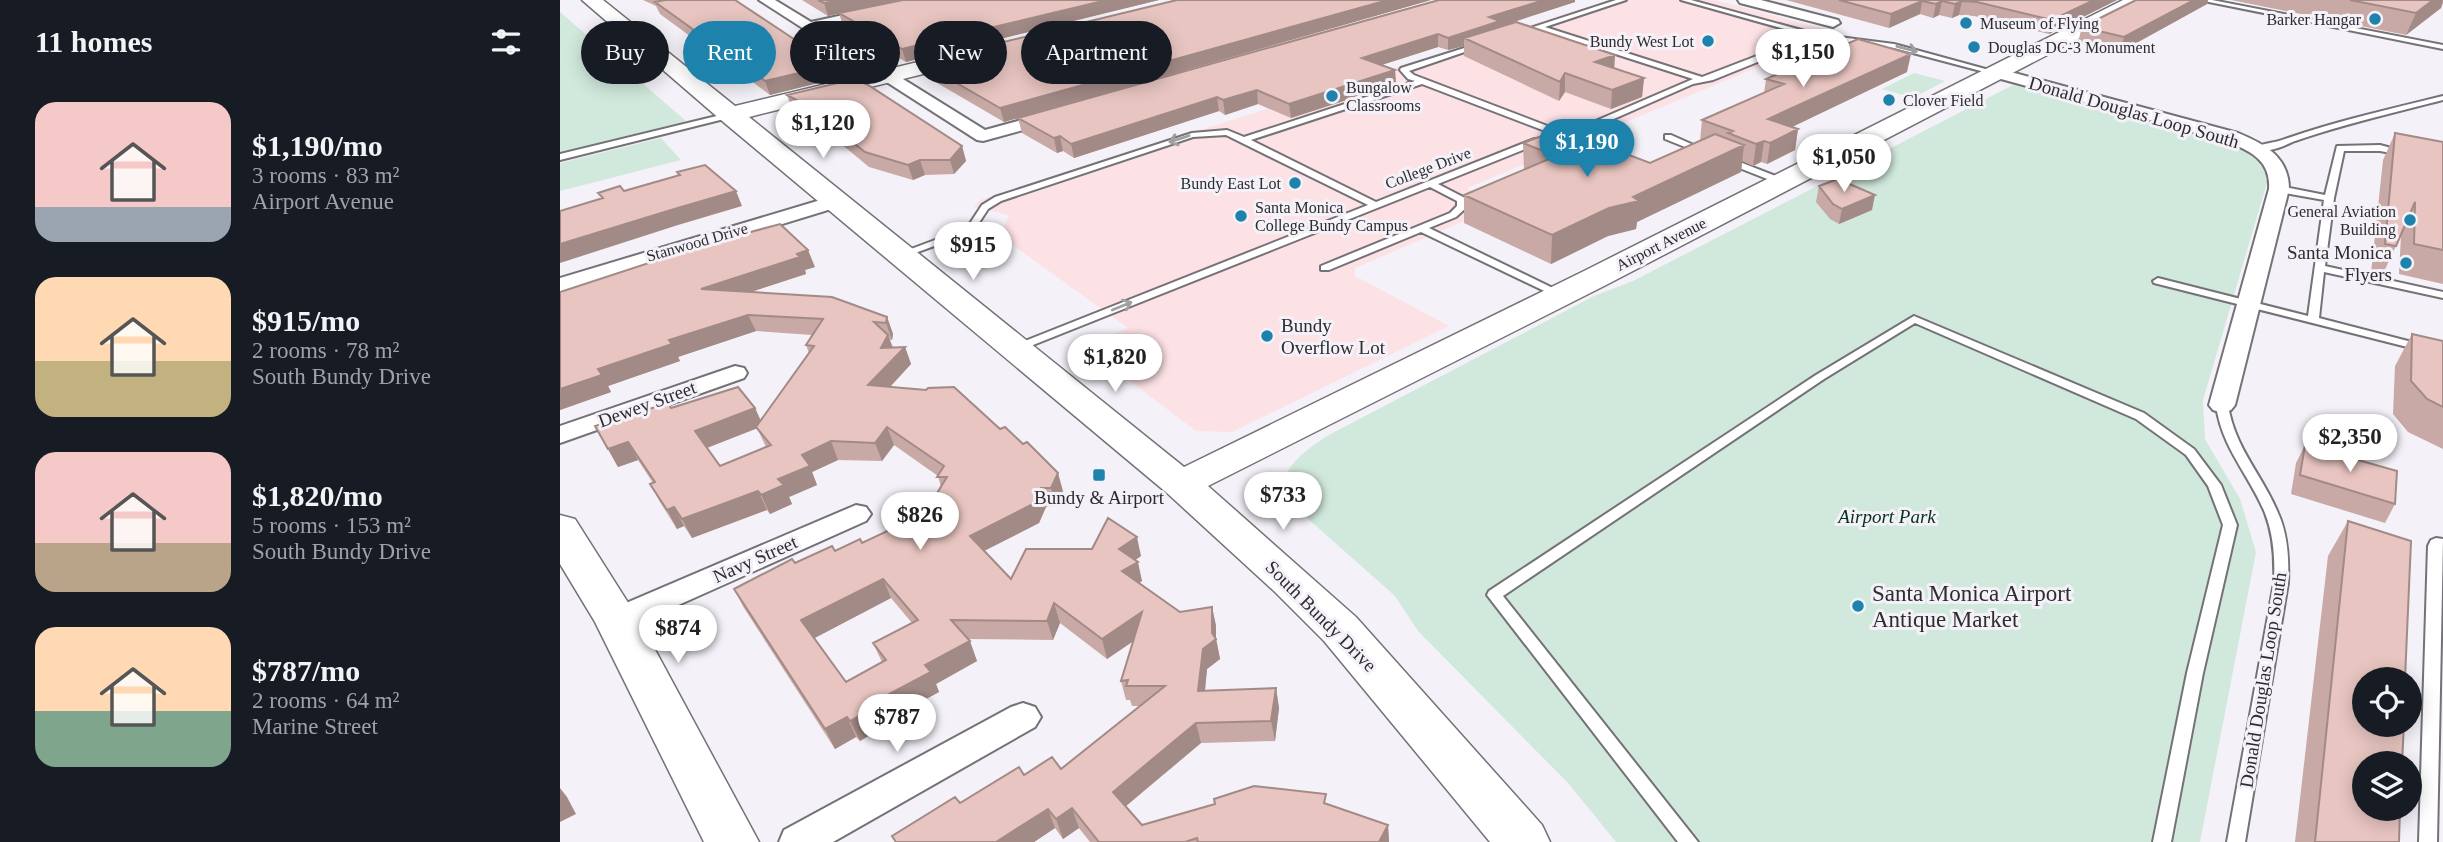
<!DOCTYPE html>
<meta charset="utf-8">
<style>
:root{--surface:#171b24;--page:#242831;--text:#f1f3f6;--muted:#9ea1a6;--accent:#1d82ac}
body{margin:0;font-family:Georgia,serif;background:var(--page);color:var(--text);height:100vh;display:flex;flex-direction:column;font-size:26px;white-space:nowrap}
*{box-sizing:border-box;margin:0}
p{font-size:23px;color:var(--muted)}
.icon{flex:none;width:38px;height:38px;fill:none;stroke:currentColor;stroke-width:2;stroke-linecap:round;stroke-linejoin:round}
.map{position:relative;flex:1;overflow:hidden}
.side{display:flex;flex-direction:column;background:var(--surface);width:560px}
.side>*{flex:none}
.banner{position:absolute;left:21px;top:21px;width:665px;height:63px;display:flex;gap:14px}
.buttons{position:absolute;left:1792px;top:667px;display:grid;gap:14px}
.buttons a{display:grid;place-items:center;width:70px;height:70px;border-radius:50%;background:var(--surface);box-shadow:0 4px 18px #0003;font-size:35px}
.price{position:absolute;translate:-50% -60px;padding:0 16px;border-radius:24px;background:#fff;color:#222;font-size:23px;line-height:46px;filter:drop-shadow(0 2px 4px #0008)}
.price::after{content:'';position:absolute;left:50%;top:42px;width:21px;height:16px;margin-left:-10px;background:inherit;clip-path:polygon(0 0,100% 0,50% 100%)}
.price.on{background:var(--accent);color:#fff}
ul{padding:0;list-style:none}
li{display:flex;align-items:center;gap:21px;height:175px;padding:0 35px}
li span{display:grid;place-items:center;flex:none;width:196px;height:140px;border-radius:21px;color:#555}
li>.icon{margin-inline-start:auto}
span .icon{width:84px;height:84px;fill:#fffc;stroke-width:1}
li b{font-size:30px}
h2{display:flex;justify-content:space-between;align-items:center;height:84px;padding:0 35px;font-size:30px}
.pill{padding:0 24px;border-radius:32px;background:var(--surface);box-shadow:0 4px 18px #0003;font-size:24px;line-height:63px}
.pill.on{background:var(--accent);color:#fff}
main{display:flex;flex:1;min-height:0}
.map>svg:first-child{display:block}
.education{fill:#fce1e5}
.green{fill:#d1e9dc}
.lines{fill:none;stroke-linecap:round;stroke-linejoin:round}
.lane-casing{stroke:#747177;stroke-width:4}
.street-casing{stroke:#747177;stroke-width:4}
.secondary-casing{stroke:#747177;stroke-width:3}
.lane{fill:#fff;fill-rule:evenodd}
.street{fill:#fff;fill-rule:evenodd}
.secondary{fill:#fff;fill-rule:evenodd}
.wall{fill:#c8a9a5;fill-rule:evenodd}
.shaded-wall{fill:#a28a86}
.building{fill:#e8c5c0;stroke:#a28a86;stroke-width:2;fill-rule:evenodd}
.oneway{stroke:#a0a0a1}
.poi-dot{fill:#1d82ac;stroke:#f4f1f8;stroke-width:2.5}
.labels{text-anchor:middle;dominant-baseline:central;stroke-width:6;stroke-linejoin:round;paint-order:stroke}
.far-poi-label{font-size:16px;fill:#2d2c2e;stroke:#f4f1f8;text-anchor:start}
.far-street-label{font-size:16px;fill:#2d2c2e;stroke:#f4f1f8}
.street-label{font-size:19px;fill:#2d2c2e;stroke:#f4f1f8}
.poi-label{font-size:19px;fill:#2d2c2e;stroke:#f4f1f8;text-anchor:end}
.park-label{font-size:19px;font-style:italic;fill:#043221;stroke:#f4f1f8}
.near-poi-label{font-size:23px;fill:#2d2c2e;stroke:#f4f1f8;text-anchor:start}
</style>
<main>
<section class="side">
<h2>11 homes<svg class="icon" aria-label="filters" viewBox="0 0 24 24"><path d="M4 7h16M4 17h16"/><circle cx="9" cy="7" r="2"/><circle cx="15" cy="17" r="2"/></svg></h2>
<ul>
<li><span style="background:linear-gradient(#f6c9c9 75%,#9aa5b1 0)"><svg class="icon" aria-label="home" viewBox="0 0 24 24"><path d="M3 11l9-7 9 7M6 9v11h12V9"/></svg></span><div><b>$1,190/mo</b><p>3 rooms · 83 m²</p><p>Airport Avenue</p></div></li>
<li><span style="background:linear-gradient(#ffd9b3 60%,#c2b280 0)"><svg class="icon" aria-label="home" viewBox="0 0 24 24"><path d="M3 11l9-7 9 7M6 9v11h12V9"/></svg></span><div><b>$915/mo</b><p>2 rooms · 78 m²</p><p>South Bundy Drive</p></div></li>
<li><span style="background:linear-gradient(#f6c9c9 65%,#b9a48a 0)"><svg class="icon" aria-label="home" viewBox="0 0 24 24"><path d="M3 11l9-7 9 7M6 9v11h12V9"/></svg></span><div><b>$1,820/mo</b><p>5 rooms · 153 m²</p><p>South Bundy Drive</p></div></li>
<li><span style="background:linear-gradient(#ffd9b3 60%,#7fa58c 0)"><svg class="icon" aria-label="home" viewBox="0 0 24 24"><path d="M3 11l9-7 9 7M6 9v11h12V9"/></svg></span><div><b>$787/mo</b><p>2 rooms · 64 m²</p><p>Marine Street</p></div></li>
</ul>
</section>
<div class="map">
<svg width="1883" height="842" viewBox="0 0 1883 842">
<rect width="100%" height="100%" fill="#f4f1f8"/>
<path class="education" d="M1049,0H1155L1280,33L907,188L914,192L911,218L795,268V276L889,326L672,432L636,431L525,347L568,328L439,235L449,215L414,207L420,200Z"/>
<path class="green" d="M0,12L126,121L0,153Z
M1354,73L1385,81L1353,98L1322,89Z
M1453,85L1661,139L1695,155L1706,166L1709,176L1643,400L1645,439L1680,499L1696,552L1640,842H1056L1008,783L858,631L835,596L729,502C713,472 743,453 765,437L1034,296L1073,281Z
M101,138L121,160L0,191V163Z"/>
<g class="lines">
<defs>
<path id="lane" d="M1056,0H1066L985,27L1142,77L1249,36L1121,0H1131L1256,34L1334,44L1440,73L1436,75L1334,48L1257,38L1153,80L1133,84L1022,133L994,138L990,136L993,134L862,84L691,140L816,202L974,139H980V143L878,184L905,198L907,207L896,217L869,228L1003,293L1004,295L1003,297L999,298L861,232L769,270H761V266L890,213L897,206V201L870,187L458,351H450L448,349L450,347L808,205L666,135L633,137L441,201L428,209L413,232L344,257L340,258L335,255L407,228L422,205L435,197L632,133L667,130L684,137L855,81L848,79L840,70L841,68L917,44L919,45V47L849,71L854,75L1003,132L1017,129L1133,79L978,29L961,34L958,32Z
M1639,0H1652L1883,45V49Z
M1883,96V100C1833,113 1784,124 1735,141C1723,146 1706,155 1694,148C1702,143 1715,143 1725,139C1777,121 1830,109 1883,96Z
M169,113H172V117L0,160V154Z
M1105,135H1111L1147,151L1140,153L1105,139Z
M1820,145L1846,152L1842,155L1820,151H1784L1774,198L1765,266L1883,292V298L1764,272L1759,318L1875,348H1883V354L1871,353L1594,283L1593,281L1598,278L1748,316L1764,200L1719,192L1715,189L1719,186L1765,195L1777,146Z
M1167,157L1226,180L1227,182L1220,184L1164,162L1163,160Z
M1354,316L1584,413L1634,449L1661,485L1677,525L1643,673L1611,842H1593L1627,673L1663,525L1648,486L1626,455L1576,419L1355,323L1264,379L943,596L1138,842H1118L927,595L929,591L1256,375Z
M1662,401L1668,405C1675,449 1702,474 1718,513C1728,535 1729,559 1728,583L1685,842H1667L1714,583C1715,559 1714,536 1705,513C1689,474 1662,449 1656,405Z
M1876,538L1883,539L1877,842H1859L1868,546L1871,540Z"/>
<path id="street" d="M199,0H215L251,22L352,0H378L371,4L261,28L425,130L494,111L503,116L500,120L423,141L417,140Z
M1178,0H1201L1278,20L1280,23L1273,27L1180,3Z
M1436,68L1678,133C1705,144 1729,157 1729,189L1675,405L1671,410L1662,413L1653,410L1649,405L1709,189C1711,160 1690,151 1666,141L1430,76L1428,73Z
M274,196L284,202L281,206L0,292V278Z
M175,366L184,368L187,373L184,378L0,443V426Z
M296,505L306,507L311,514L306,521L67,628L56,632L45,628L40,620L45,612Z
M463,703L475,707L481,717L475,727L273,842H219L224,830L451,707Z"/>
<path id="secondary" d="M22,0H43L175,106L416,48L424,49L427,54L424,59L189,117L624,467L1024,271L1563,0H1587L1585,4L1046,285L648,486L796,617L982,825L990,842H930L764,641L714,591L607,493L161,120Z
M0,515L15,519L79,620L199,842H144L35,622L0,564Z"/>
</defs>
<use href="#lane" class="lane-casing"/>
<use href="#street" class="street-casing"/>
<use href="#secondary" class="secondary-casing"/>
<use href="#lane" class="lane"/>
<use href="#street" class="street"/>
<use href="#secondary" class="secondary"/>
</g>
<path class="wall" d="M83,0H175L278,78L210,95L100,14L96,6Z
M242,0H340L268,16Z
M343,0H599L346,62L283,26L279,13Z
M617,0H871L444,122L372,80L371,75H369L365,61Z
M879,0H1015V2L940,26L1054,68L1084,78L1082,97L1051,109L1005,92L999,101L904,56V46L888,50L878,47L821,65L835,70L836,84L731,118L698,104L665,115L659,111L514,158L503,151L497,153L462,133L458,118Z
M1226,0H1557L1489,34L1414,16L1399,15L1392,18L1379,15L1373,18L1360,14L1329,28Z
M1576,0H1648L1647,4L1560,52L1518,42L1522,27Z
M1671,0H1883V3L1881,8L1846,35Z
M1347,72L1231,127L1238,129L1235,150L1207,164L1201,162L1193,166L1182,161L1181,172L1077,222L1076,229L1048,236L991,264L904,223V195L964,170L963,143L1090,163L1140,141L1142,120L1204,93L1206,79Z
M227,95L402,146L406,161L394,174L365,175L353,180L309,167L251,119L232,109Z
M1835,133L1883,142V284L1839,274L1841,235L1822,276L1811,273L1823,160Z
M1259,186L1312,210L1279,224L1270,219L1256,202Z
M255,267L245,270L246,274L190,292L327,317L333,334L332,340H330L333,347H345L351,364L330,387L503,491L496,507H486L479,523L424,551L451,579L581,556L575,560L582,581L579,583L620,612L652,607L656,626V638L660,659L647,669L645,691L716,688L719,708L715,741L641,743L565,806L582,825L768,805L828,825L829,842H530L519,828L503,839L495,828L474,842H335L332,836L400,803L464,775L501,769L580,706H572L570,700H566L561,681L573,641L547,659L500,623L493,640L408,639L417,661L376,684L379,692L340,713L344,721L318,736L315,732L300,741L296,737L275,749L184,608L174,589L235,563L302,543L364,514L381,487L378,476L334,445L322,461L278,460L252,472L257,485L229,497L232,504L210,514L207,510L132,538L124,526L117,529L100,502L90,484L93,483L78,460L58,467L35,426L111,408H195L201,421L249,353L246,345L252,335L196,331L118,357L120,361L48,386L51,392L0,410V292ZM197,428L206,447L160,466L147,448ZM331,598L352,623L313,643L322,662L286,682L254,638Z
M1852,334L1883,341V449L1848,432L1833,414L1835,366Z
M1745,445L1835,504L1825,523L1731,494L1736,463Z
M1788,521L1839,842H1735L1768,556Z"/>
<path class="shaded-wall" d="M280,0H340L268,16L264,3Z
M547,0H599L346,62L342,49Z
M828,0H871L444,122L440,108Z
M984,0H1015V2L904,38V46L888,50V38L929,17Z
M1534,0H1557L1489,34L1492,20Z
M1634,0H1648L1647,4L1560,52L1564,37Z
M1873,0H1883L1881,8L1846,35L1856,13Z
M1362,1L1360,14L1329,28L1331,14Z
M1382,1L1379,15L1373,18L1376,4Z
M1402,1L1399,15L1392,18L1395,4Z
M878,34V47L803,71L802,58Z
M1351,54L1347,72L1205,140L1208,119Z
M1055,55L1054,74L1035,62Z
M273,65L278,78L210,95L205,81Z
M835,70L836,84L731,118L729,104Z
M1005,73V92L999,101L1000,82Z
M1084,78L1082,97L1051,109L1052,90Z
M697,90L698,104L665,115L663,100Z
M657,97L659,111L514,158L511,144Z
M1238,129L1235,150L1207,164L1210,143Z
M500,136L503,151L497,153L494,138Z
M1204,141L1201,162L1193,166L1196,144Z
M1184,145L1181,172L1077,222L1076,229L1048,236L991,264L992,235Z
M402,146L406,161L394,174L390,160Z
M360,160L365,175L353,180L348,165Z
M176,191L182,206L118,225L0,263V244L111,210Z
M1315,195L1312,210L1279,224L1282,209Z
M248,250L255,267L245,270L246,274L148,306L141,289Z
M188,315L196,331L118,357L120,361L48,386L51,392L0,410V389L38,369L109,340Z
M327,317L333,334L332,340L326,323Z
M328,335L334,352L345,347L351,364L315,403L308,385L321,348Z
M195,408L203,426L144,449L135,431Z
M327,427L334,445L322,461L315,443Z
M271,441L278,460L252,472L257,485L229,497L232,504L210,514L201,495L242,455Z
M68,442L78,460L58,467L48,449Z
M498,473L503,491L496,507L491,488Z
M481,488L486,507L479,523L416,555L410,536Z
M198,491L207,510L132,538L122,519Z
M114,507L124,526L117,529L107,510Z
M577,537L581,556L564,568L559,549Z
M578,562L582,581L567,591L562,571Z
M323,579L331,598L251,640L241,620Z
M494,603L500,623L493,640L487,621Z
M652,607L656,626V639L660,659L647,669L643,710L638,691L643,649L652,633Z
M582,612L587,632L547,659L542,639Z
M410,641L417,661L376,684L379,692L340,713L344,721L318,736L308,716L329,694L365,665Z
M716,688L719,708L715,741L711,721Z
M306,712L315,732L300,741L290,721Z
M287,717L296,737L275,749L265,729Z
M636,723L641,743L559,812L553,792Z
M0,788L7,797L16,814L0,822Z
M512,808L519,828L503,839L496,819Z
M488,809L495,828L474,842H436Z
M828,825L829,842H819Z"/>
<path class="building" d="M105,0H175L273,65L205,81L95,2Z
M258,0H280L264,3Z
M343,0H547L342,49L279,13Z
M617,0H828L440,108L369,67L374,66L365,61Z
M879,0H984L929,17L940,21L888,38L878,34L802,58L835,70L729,104L697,90L663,100L657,97L511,144L500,136L494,138L458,118Z
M1279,0H1534L1492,20L1417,2L1402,1L1395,4L1382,1L1376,4L1362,1L1331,14Z
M1576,0H1634L1564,37L1522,27Z
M1790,0H1873L1856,13Z
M956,22L1055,55L1035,62L1084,78L1052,90L1005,73L1000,82L904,38Z
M1298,39L1351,54L1208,119L1238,129L1210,143L1204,141L1196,144L1168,133L1173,131L1142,120L1224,84L1206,79Z
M294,79L308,85L402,146L390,160H360L348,165L305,152L246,105L227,95Z
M1000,129L1090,163L1155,134L1184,145L1073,197L1079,201L1049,208L992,235L904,195L996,156L963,143Z
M1835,133L1883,142V250L1854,244L1855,202L1836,246L1825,244Z
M145,165L176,191L111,210L0,244V211L43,198L38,193L60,186L64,191L120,175L117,172Z
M1278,179L1315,195L1282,209L1273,204L1259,186Z
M220,224L248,250L237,254L240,257L141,289L272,297L327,317L326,323L314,322L328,335L321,348L345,347L308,385L366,390L368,388L394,387L440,429L445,427L463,444L467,442L498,473L491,488H481L473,504L410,536L451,579L466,549H532L548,518L577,537L559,549L578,562L562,571L620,612L652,607V633L656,639L643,649L638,691L716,688L711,721L636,723L553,792L582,825L655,804L654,799L694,786L766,794L764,803L828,825L819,842H638L637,838L625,842H539L512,808L496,819L488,809L436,842H336L332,836L395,797L400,803L459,767L464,775L492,757L501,769L605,686H566L568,680L561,681L582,612L542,639L494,603L487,621L391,620L410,641L365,665L371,672L329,694L335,702L308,716L306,712L290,721L287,717L265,729L174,589L232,559L235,563L272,546L275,551L300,539L302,543L364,514L387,477H377L384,466L327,427L315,443L271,441L242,455L250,466L218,479L224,485L201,495L198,491L122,519L114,507L107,510L90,484L95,482L68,442L48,449L35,426L108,403L111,408L178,387L195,408L135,431L160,466L211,445L196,427L254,346L246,345L263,319L188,315L109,340L112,344L38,369L42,375L0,389V292L150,243ZM323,579L358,620L313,643L326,660L286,682L241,620Z
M1852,334L1883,341V407L1867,399L1851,381Z
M1745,445L1837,471L1835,504L1740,475Z
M1788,521L1851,541L1845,679H1804V724H1844L1842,763H1804V808H1840L1839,842H1755Z"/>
<defs><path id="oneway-shaft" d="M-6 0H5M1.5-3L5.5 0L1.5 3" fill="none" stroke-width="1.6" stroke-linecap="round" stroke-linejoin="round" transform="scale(1.75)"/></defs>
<g class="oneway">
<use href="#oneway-shaft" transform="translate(1347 49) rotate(15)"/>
<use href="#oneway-shaft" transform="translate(619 139) rotate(162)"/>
<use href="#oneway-shaft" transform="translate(562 306) rotate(-22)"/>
</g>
<g class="poi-dot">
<circle cx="1815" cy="19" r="7"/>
<circle cx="1406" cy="23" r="7"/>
<circle cx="1148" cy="41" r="7"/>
<circle cx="1414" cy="47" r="7"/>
<circle cx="772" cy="96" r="7"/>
<circle cx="1329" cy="100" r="7"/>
<circle cx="735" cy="183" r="7"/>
<circle cx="681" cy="216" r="7"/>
<circle cx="1850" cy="220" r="7"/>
<circle cx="1846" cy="263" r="7"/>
<circle cx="707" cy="336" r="7"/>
<rect x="532" y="468" width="14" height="14" rx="3.5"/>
<circle cx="1298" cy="606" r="7"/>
</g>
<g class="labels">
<g class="far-poi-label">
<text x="1801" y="19" text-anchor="end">Barker Hangar</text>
<text x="1420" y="23">Museum of Flying</text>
<text x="1134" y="41" text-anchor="end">Bundy West Lot</text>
<text x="1428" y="47">Douglas DC-3 Monument</text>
<text x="786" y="87">Bungalow<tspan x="786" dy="18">Classrooms</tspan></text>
<text x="1343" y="100">Clover Field</text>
<text x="721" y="183" text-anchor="end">Bundy East Lot</text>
<text x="695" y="207">Santa Monica<tspan x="695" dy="18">College Bundy Campus</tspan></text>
<text x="1836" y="211" text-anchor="end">General Aviation<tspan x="1836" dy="18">Building</tspan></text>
</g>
<g class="far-street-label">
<text transform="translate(868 168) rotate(-21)">College Drive</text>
<text transform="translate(137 242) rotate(-16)">Stanwood Drive</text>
<text transform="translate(1101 244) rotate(-27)">Airport Avenue</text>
</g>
<g class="street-label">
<text transform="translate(1574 112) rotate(16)">Donald Douglas Loop South</text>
<text transform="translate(87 404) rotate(-20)">Dewey Street</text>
<text transform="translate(195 559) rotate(-24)">Navy Street</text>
<text transform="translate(761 616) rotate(45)">South Bundy Drive</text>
<text transform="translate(1703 680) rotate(-81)">Donald Douglas Loop South</text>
</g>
<g class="poi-label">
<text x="1832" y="252">Santa Monica<tspan x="1832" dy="22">Flyers</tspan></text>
<text x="721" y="325" text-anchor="start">Bundy<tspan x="721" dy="22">Overflow Lot</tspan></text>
<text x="539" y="497" text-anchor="middle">Bundy &amp; Airport</text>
</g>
<g class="park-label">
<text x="1327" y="516">Airport Park</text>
</g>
<g class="near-poi-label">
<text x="1312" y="593">Santa Monica Airport<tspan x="1312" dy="26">Antique Market</tspan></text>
</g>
</g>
</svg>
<div class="buttons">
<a><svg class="icon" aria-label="locate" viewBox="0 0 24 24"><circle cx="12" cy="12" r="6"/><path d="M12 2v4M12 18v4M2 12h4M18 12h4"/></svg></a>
<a><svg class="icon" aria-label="layers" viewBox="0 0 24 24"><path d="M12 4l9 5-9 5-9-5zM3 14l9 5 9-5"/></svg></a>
</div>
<b class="price" style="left:1243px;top:89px">$1,150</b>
<b class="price" style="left:263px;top:160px">$1,120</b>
<b class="price on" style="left:1027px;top:179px">$1,190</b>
<b class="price" style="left:1284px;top:194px">$1,050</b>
<b class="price" style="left:413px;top:282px">$915</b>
<b class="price" style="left:555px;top:394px">$1,820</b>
<b class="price" style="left:1790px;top:474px">$2,350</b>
<b class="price" style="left:723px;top:532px">$733</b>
<b class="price" style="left:360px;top:552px">$826</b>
<b class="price" style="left:118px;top:665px">$874</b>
<b class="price" style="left:337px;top:754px">$787</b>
<div class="banner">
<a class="pill">Buy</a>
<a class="pill on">Rent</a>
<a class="pill">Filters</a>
<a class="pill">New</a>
<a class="pill">Apartment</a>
</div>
</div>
</main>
